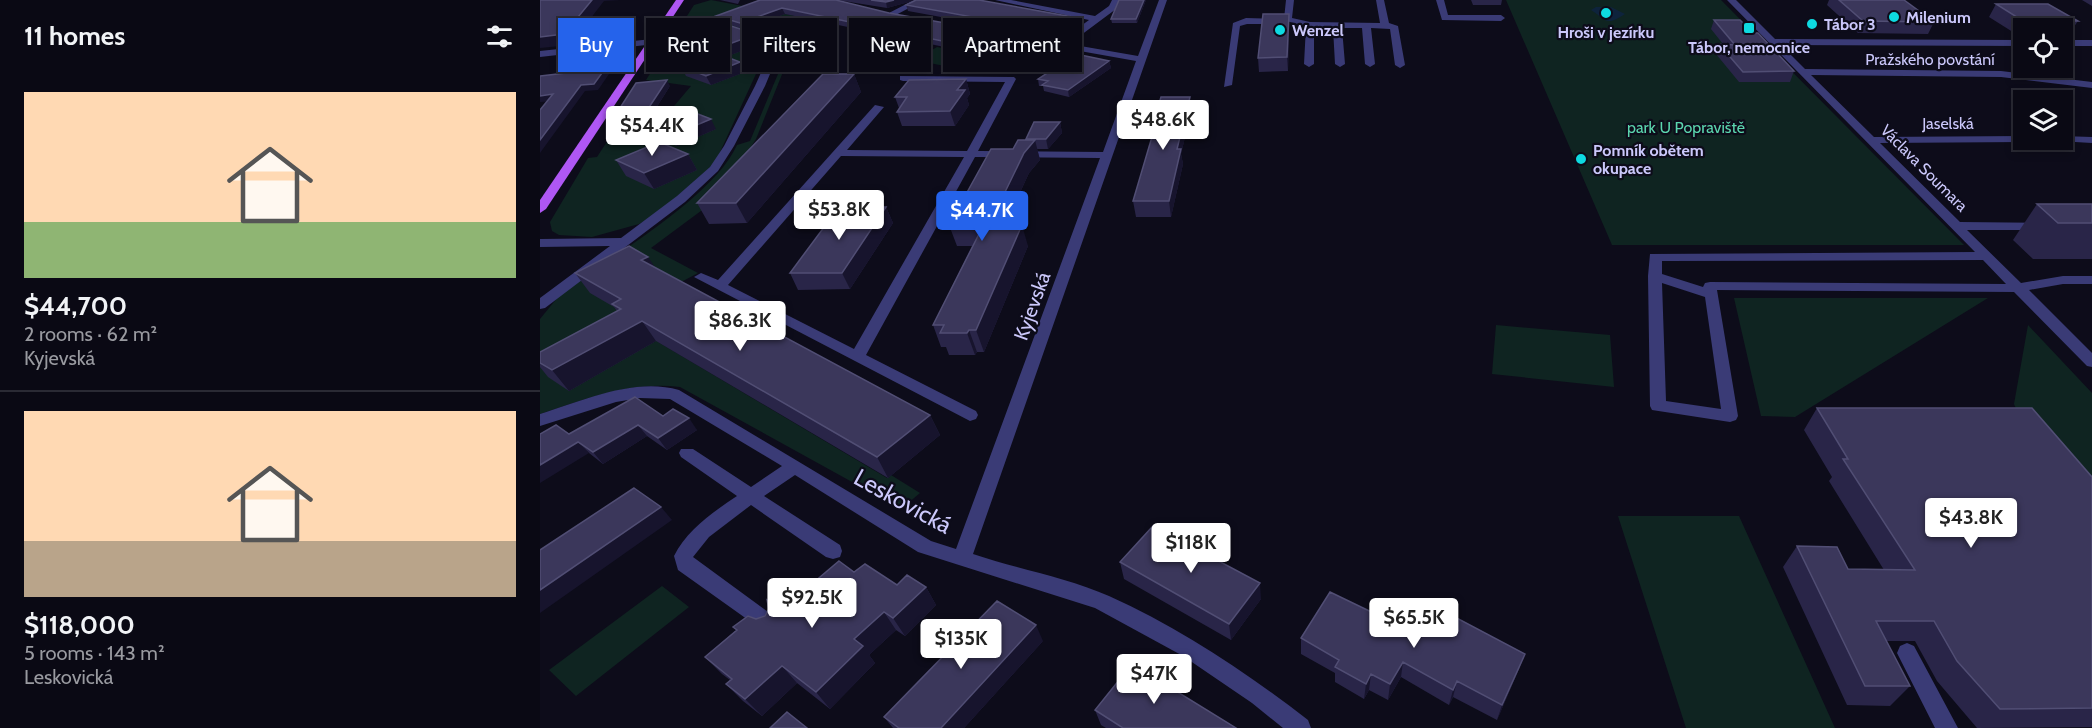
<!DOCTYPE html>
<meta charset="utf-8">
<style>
:root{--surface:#0a0914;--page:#181722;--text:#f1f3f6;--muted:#999aa0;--line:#2a2a34;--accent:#2563eb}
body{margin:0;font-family:Cabin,sans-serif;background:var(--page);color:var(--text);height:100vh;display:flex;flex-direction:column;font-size:22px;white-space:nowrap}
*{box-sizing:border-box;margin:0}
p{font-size:20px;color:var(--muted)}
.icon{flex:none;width:33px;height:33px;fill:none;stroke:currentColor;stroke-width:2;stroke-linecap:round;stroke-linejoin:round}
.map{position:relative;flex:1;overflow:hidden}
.details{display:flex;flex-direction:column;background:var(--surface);width:540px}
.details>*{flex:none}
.hud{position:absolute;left:18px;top:18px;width:570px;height:54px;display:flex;gap:12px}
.fabs{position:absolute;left:1473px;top:18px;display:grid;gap:12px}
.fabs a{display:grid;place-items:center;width:60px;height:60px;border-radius:0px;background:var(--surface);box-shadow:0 3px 9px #0003,0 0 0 2px var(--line);font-size:30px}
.price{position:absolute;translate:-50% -51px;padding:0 14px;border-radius:6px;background:#fff;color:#222;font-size:20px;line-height:39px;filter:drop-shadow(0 2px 3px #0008)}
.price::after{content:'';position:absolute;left:50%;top:36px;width:18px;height:14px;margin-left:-9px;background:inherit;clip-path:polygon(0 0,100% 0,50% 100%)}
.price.on{background:var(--accent);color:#fff}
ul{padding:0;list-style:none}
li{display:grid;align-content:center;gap:12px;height:318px;padding:0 24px}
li+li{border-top:2px solid var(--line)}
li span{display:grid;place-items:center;height:186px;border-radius:0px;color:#555}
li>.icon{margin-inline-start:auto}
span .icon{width:108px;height:108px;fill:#fffc;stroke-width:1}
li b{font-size:26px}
h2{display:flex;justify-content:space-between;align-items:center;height:72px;padding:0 24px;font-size:26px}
.tag{padding:0 21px;border-radius:0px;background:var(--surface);box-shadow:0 3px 9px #0003,0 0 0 2px var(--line);font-size:21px;line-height:54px}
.tag.on{background:var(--accent);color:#fff}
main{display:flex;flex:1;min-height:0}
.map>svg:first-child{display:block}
.green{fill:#0f2421}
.water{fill:#0e233c}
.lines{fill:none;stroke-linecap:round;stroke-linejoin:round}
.minor{fill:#3a3b76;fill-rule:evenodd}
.major{fill:#af57f4;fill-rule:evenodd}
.wall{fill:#292548}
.shaded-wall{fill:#17142d}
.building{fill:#3b375b;stroke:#514e74;stroke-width:1.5}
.poi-dot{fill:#0edae1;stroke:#0d0c1a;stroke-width:2}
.labels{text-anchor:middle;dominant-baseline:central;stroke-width:4.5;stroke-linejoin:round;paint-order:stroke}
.far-poi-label{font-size:16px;font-weight:bold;fill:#cbc8fb;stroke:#0d0c1a;text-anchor:start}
.far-street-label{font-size:16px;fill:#cbc8fb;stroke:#0d0c1a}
.far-park-label{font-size:16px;fill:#5bd5ae;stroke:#0d0c1a}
.street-label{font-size:20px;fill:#cbc8fb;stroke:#0d0c1a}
.near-street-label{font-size:24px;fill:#cbc8fb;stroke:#0d0c1a}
</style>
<main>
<section class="details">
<h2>11 homes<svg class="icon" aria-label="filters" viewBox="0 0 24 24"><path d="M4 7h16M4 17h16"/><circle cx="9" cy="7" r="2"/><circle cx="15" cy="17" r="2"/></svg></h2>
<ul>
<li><span style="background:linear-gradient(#ffd9b3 70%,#8fb573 0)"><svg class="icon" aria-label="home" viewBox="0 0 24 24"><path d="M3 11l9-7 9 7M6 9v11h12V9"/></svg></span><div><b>$44,700</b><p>2 rooms · 62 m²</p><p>Kyjevská</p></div></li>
<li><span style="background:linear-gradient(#ffd9b3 70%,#b9a48a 0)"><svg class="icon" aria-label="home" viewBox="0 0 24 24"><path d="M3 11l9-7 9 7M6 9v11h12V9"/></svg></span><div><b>$118,000</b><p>5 rooms · 143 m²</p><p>Leskovická</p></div></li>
</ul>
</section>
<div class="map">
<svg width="1552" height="728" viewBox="0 0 1552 728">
<rect width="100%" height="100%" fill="#0d0c1a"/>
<path class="green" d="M171,0L272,19L253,65L245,67L216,139L177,199L111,248L158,273L76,317L347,478L351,475L380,493L361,509L140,387C91,381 46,399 0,414V319L18,297L30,287C77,253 174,196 197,145L210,141L261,19L238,21L208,30L232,39L175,163L116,215L99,224L52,237L19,235L12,231L10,222L48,158L57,157L70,137L104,131L129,112L151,86L106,80L154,5Z
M966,0H1181L1424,245H1072Z
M397,47L455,59L434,72L375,60Z
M1194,298H1448L1255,417L1221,416Z
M956,325L1070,335L1074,387L952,374Z
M1488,325L1552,393V510L1485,430L1474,404Z
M1078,516H1199L1295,728H1146Z
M122,586L149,607L36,696L9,670Z"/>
<path class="water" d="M1056,7H1071L1085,14C1065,27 1067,20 1051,10Z"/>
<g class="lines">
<path class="minor" d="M374,0H384L354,16L347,14Z
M455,0H471L555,16L569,6L572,0H580L576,9L529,44L598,56L619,0H627L433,554C477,569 526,577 569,596C640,628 706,672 768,720L771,728H743L712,703L643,656L555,608L378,552L255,475L224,496L300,545L302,551L300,557L293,559L286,557L211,505L169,537L153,557L239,620L242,626L239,632L232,635L225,632L138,570L134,556C147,530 173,512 197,496L141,457L139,453L141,449H153L211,487L242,466L130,399L100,398L76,402L0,426V414C42,401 94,377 139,390L391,541L416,549L560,158L435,157L326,355L436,411L438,415L436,419L430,421L154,277L161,273L178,280L335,105L344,107L307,150L427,151L465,82L363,81L360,80V76L474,77L476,79L438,151L563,152L596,61L478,40V36L481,35L519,42L549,20ZM301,156L424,157L314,349L188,285Z
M746,0H754L752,18L770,22L840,23L836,0H844L849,23L858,26L865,65L860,68L855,65L850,29L831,28L835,64L830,67L825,64L822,28H802L805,64L800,67L795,64L793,28H774V64L769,67L764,64L766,26L746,21L742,24H707L700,26L692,85L684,87L693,23L706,18L744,19Z
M896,0H904L908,15H961L965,18L961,21L902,20Z
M1187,0H1196L1235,39L1484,40V46L1241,45L1265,69L1461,71L1552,82V88L1461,77L1271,75L1334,137L1484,136V140H1489L1484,142L1340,143L1420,222L1505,223L1507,226L1501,230H1427L1481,283L1523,276H1552V284H1523L1489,290L1552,353V367L1547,366L1474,292L1177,290L1198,416L1196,420L1190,422L1112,410L1110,406L1108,276L1110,254L1435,252ZM1443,260L1466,284L1170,282L1165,283L1163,287L1122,274V261ZM1122,283L1165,297L1181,409L1126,401Z
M243,24L250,26L225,86L194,146L178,171L145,202L5,308L0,309V298L70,246L0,247V239L81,238L137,196L170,167L184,146L215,86Z
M112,39L116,42L115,44L0,57V51Z
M1522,40H1552V46H1522Z
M1522,136L1552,137V143L1518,141L1517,140H1522Z
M1367,643L1374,646L1418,728H1395L1357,653L1360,646Z"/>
<path class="major" d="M136,0H144L6,209L0,213V200Z"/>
</g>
<path class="wall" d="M180,0H200L198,4Z
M220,0L349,13L502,46L477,62L245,14L203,29L179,21L176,16Z
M297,0H376L347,8Z
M606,0L597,23H572L571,19Z
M931,0H962L961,5H933Z
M1289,0H1364L1394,22L1388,34L1318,33L1287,5Z
M1542,0H1552V6Z
M1456,4L1538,21L1529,34H1522V28H1484V34H1476L1449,17Z
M366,5L539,24L516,38L368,11Z
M1174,20L1213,33L1254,71L1250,82H1199L1176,54L1179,44H1183L1171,29Z
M749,27L748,71L719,72L718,58Z
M159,38L220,44L188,56L164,47Z
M569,61L571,68L529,97L504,91L503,86H499L498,79Z
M200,62L205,72L171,85L146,76L141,66Z
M314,74L321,92L207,223L169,224L157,203Z
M426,79L430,94L427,98L429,105L415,126H362L357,112L359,108L355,97Z
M130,86L106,124L176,129L137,146L110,135L105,126L104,127L73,131L69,125Z
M651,112L641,154L643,164L631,217H596L593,201L612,137L611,130Z
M520,122L522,133L508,149H497L500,160L489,173L465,225L488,246L444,352H437L435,355H409L406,347H401L393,325L432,246H417L409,225L473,149L486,140V139Z
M148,154L157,170L114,189L86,176L76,160Z
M1497,204H1552V259H1493L1473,240Z
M346,207L353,223L310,289L258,290L250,273Z
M116,268L390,415L400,435L348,478L116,341L29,391L8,377L0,367V352L77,311L74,307L50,293L35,273Z
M1277,408L1552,477V727L1437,728L1397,681L1375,641H1346L1370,686L1350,706L1307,705L1243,567L1257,546L1308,569L1344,570L1289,481L1292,477L1264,430Z
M123,416L157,430L127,450L107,436L63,464L49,453L29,434Z
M580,562L721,599L691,640L584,579Z
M314,572L357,585L386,587L396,605L365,636L356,630L329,655L335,663L290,709L257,683L222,716L203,701L186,684L190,680L182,674L165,657L196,630L193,627L241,610Z
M877,634L985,654L979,669L957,720L913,697L909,705L861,677L848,700L829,690L824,699L795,682V673L761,654V638Z
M503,641L424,728H353L344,717Z
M555,710L696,728H566L561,725Z"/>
<path class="shaded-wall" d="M52,0H80L64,1L30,45L0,48V37Z
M354,0H376L347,8L346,2Z
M604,0H606L597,23L596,19Z
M242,8L245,14L203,29L200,23Z
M749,14V27L748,71L747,57Z
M538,18L539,24L516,38L515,32Z
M216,34L220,44L188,56L184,46Z
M501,40L502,46L477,62L475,56Z
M75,55L78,61L58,90L45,91L0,153V140L41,85Z
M569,61L571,68L529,97L528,90Z
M200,62L205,72L171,85L166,76Z
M314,74L321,92L207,223L196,203Z
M426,79L430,94L427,98L429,105L415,126L410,111L417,90Z
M127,80L130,86L104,127L73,131L69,125Z
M13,94L17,101L0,102V96Z
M650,97L651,112L641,154L643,164L631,217L629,201L637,149Z
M171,119L176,129L137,146L131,136Z
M520,122L522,133L508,149L506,139Z
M495,140L500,160L489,173L455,246L449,225L484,153Z
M148,154L157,170L114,189L104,173Z
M346,207L353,223L310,289L302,273Z
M482,225L488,246L444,352L436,330Z
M108,257L121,276L101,260Z
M102,321L116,341L29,391L12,370Z
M429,330L437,352L435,355L427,333Z
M390,415L400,435L348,478L337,457Z
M149,418L157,430L127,450L118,438Z
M98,425L107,436L63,464L53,452Z
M38,442L49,453L0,483V465Z
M121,507L132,520L0,613V590Z
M720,583L721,599L691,640L689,624Z
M386,587L396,605L365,636L353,618Z
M344,612L356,630L329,655L335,663L290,709L276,692L314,639Z
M496,625L503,641L424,728H401Z
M985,654L979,669L957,720L962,705Z
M863,662L861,677L848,700L850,684Z
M242,666L257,683L222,716L205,699Z
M831,674L829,690L824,699L826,684Z
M917,681L913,697L909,705L913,690Z"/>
<path class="building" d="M0,0H52L24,34L0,37Z
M220,0H296L349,13L501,40L475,56L242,8L200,23L176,16Z
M331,0H354L346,2Z
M376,0H439L538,18L515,32L366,5Z
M579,0H604L596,19H571Z
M1299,0H1364L1394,22L1323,21Z
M1456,4H1508L1538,21H1483Z
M723,14H749L747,57L718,58Z
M1174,20H1200L1213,33H1218L1254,71L1203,72L1179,44L1195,45Z
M191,26L216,34L184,46L159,38Z
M176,53L200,62L166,76L141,66Z
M536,54L569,61L528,90L502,85L508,81L498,79Z
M75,55L54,84L41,85L0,140V110L13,94L0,96V76L26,73L37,59Z
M283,74H314L196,203H157Z
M426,79L417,90H425L410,111L357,112L367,97H355L369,80Z
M127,80L100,121L69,125L96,83Z
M621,97H650L637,149H641L629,201H593L614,130H611Z
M145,109L171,119L131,136L104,125Z
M494,122H520L506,139H486Z
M478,140H495L484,153L449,225H482L436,330H429L427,333H400L404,325H393L443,226L409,225L451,149H473Z
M119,142L148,154L104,173L76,160Z
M1497,204H1552V223H1518Z
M299,207H346L302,273H250Z
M89,246L108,257L101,260L390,415L337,457L102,321L12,370L0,363V352L81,309L72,304L81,299L35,273Z
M95,397L123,416L133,409L149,418L118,438L98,425L53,452L38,442L0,465V434L16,425L29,434Z
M1277,408H1492L1552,477V708L1460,709L1417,661L1394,621H1336L1370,686H1325L1257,546L1297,547L1308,569L1375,570L1303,459H1308Z
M94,488L121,507L0,590V550Z
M613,526L720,583L689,624L580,562Z
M299,561L314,572L325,564L357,585L367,575L386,587L353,618L344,612L314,639L323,646L276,692L242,666L205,699L186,684L192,679L165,657L197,630L193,627L208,616L216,619L225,616L229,609L227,600L241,610Z
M790,592L877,634L891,609L909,618L911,615L985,654L962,705L917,681L913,690L863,662L850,684L831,674L826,684L795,667L799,660L761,638Z
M457,601L496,625L401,728H359L344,717Z
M592,664L696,728H583L555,710Z
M247,712L267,728H230Z"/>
<g class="poi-dot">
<circle cx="1066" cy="13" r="6"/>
<circle cx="1354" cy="17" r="6"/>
<circle cx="1272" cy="24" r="6"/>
<rect x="1203" y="22" width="12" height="12" rx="3"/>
<circle cx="740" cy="30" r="6"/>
<circle cx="1041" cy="159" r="6"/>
</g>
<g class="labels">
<g class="far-poi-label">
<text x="1366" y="17">Milenium</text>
<text x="1284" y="24">Tábor 3</text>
<text x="752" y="30">Wenzel</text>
<text x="1066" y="32" text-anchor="middle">Hroši v jezírku</text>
<text x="1209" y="47" text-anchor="middle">Tábor, nemocnice</text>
<text x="1053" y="150">Pomník obětem<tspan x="1053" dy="18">okupace</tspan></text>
</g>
<g class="far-street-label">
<text x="1390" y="59">Pražského povstání</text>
<text x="1408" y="123">Jaselská</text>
<text transform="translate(1384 168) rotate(45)">Václava Soumara</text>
</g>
<g class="far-park-label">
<text x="1146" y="127">park U Popraviště</text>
</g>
<g class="street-label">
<text transform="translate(492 306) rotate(-70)">Kyjevská</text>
</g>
<g class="near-street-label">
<text transform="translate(363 501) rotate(29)">Leskovická</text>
</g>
</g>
</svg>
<div class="fabs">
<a><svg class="icon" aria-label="locate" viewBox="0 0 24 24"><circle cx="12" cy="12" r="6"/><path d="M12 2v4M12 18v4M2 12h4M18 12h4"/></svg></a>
<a><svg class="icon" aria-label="layers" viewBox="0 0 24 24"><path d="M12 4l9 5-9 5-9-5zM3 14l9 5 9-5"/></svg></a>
</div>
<b class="price" style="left:623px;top:151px">$48.6K</b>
<b class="price" style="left:112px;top:157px">$54.4K</b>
<b class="price" style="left:299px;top:241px">$53.8K</b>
<b class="price on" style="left:442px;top:242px">$44.7K</b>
<b class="price" style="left:200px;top:352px">$86.3K</b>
<b class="price" style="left:1431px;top:549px">$43.8K</b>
<b class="price" style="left:651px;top:574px">$118K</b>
<b class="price" style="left:272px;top:629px">$92.5K</b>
<b class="price" style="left:874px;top:649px">$65.5K</b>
<b class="price" style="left:421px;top:670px">$135K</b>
<b class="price" style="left:614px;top:705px">$47K</b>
<div class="hud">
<a class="tag on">Buy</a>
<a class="tag">Rent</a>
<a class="tag">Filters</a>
<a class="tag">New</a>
<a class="tag">Apartment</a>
</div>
</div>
</main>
